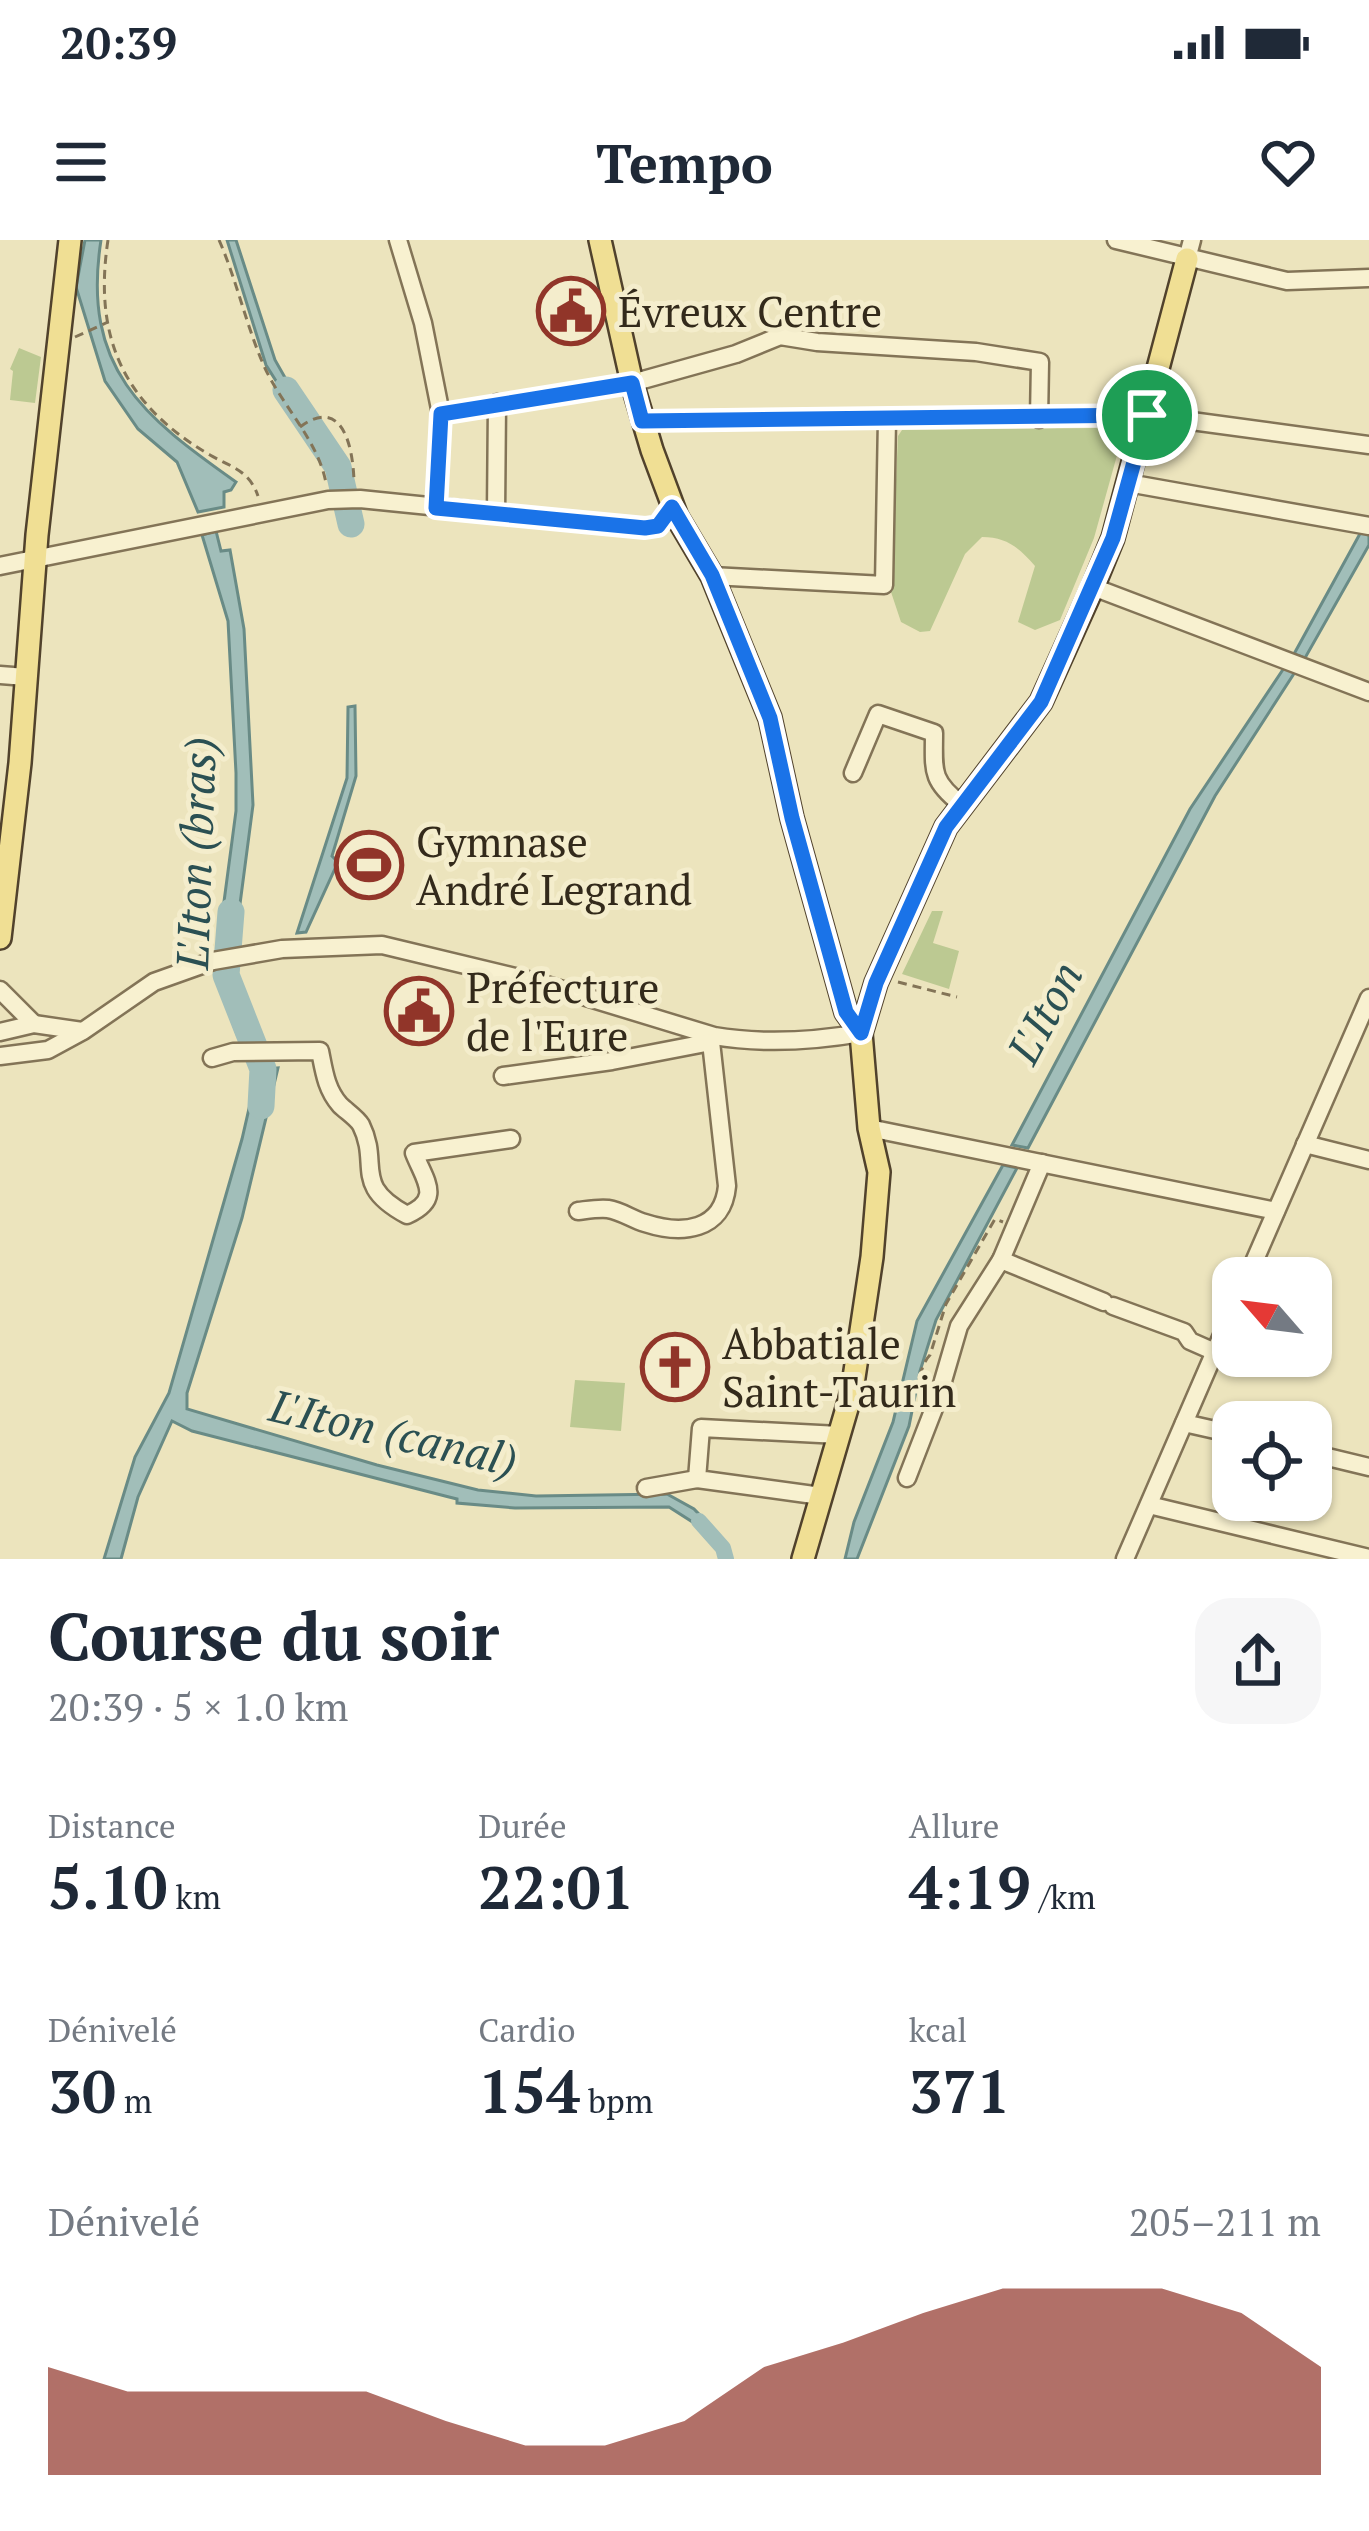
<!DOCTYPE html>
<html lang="fr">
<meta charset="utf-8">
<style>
body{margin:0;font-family:"PT Serif",serif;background:#f6f6f7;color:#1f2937;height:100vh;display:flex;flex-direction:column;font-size:45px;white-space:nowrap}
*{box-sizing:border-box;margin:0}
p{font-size:39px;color:#747a83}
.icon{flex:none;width:66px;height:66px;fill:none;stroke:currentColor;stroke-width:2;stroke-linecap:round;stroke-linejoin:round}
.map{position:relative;height:1319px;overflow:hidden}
.panel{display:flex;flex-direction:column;background:#fff;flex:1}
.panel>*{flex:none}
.needle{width:78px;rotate:298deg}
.buttons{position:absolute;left:1212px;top:1017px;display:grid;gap:24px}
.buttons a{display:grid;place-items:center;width:120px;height:120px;border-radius:24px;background:#fff;box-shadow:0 3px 9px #0004;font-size:60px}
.pin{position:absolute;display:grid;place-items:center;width:102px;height:102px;color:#fff;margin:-51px;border:6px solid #fff;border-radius:50%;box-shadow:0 3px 12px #0007}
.round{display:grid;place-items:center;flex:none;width:126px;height:126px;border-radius:36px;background:#f6f6f7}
.summary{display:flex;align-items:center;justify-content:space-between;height:204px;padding:0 48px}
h1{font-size:66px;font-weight:800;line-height:90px}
.metrics{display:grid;grid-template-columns:repeat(3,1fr);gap:18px;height:204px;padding:12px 48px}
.metrics div{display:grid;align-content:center}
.metrics b{font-size:60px;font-weight:800}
.metrics small{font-size:33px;font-weight:400}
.metrics p{font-size:33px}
.chart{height:336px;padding:24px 48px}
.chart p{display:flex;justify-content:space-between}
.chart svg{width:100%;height:216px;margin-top:12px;fill:#913529;opacity:.7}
.status{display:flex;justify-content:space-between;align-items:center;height:84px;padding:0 60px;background:#fff;direction:ltr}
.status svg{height:33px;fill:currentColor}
header{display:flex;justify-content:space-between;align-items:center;height:156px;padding:0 48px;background:#fff;font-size:54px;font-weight:800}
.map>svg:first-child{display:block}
.green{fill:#bcc992}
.water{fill:#a1beb9;stroke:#698b86;stroke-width:3}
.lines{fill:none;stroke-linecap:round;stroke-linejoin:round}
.canal{stroke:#a1beb9;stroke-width:16}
.river{stroke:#a1beb9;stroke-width:27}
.minor-casing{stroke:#837457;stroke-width:21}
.major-casing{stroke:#51422c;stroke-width:26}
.path{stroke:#837457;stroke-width:3;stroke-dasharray:9 6;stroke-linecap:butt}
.minor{stroke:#f8f1d0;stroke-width:16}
.major{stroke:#f0df94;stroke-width:21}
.route-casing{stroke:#fff;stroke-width:24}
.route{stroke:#1a73e8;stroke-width:15}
.labels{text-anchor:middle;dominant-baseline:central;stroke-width:10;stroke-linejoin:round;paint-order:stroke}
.poi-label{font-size:42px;fill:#332a1b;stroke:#f4edcc;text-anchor:start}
.water-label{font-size:45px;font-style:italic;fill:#2b5053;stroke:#f4edcc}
</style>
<div class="status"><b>20:39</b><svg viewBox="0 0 49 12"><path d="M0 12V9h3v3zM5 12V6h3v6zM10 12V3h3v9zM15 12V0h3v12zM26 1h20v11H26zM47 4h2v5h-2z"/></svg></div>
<header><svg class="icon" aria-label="menu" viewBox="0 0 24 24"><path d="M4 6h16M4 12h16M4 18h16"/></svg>Tempo<svg class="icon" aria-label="heart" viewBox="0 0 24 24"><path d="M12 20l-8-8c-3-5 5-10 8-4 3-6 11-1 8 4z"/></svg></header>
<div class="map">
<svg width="1369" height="1319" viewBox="0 0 1369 1319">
<rect width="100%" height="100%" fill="#ece4bd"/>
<g class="green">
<polygon points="19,108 41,117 35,163 10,160 13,131 10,129"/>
<path d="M 1096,188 L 1113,193 L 1121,201 L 1094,298 L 1060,380 L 1035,390 L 1018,382 L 1035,326 C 1019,308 1007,297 982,297 L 965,314 L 930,391 L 920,392 L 901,382 L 891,352 L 898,196 L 902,190 Z"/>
<polygon points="932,671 943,671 933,703 959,711 949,749 902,734"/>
<polygon points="575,1140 625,1143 621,1191 570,1187"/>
</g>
<g class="water">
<path d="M 85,0 L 101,0 C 81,129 144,177 236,242 L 231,250 L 224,252 L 224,267 L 198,272 L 177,222 L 138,189 L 105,141 L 76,47 Z"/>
<polygon points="227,0 236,0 275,120 308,178 302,182 266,125"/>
<polygon points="1362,290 1369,292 1369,305 1305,418 1294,414"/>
<polygon points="216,291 221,311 230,310 244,389 253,565 235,702 218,707 236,571 236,533 228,381 202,295"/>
<polygon points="1284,428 1295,432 1215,556 1028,908 1012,905 1190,569"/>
<polygon points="355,466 356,536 332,616 338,622 306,692 297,693 347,538 348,467"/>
<polygon points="237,732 240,758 254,794 237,794 215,737"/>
<polygon points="278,828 242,978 187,1153 187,1169 377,1225 478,1250 536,1256 667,1254 694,1269 721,1297 708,1300 694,1283 669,1267 515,1268 457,1263 457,1259 449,1257 192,1191 172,1181 138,1257 121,1319 104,1319 135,1217 169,1153 242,899 253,851 252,830"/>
<polygon points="1003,925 1017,928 936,1080 920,1131 909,1186 857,1319 845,1319 854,1282 893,1182 917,1081"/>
</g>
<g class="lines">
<polyline class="canal" points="699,1281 723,1308 726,1319"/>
<g class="river">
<polyline points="286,150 338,227 351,284"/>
<polyline points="231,672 226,735 263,829 261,866"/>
</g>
<g class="minor-casing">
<g id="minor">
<polyline points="398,0 423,83 441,174 436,268"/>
<polyline points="1116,0 1287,41 1369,38"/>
<polyline points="1187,19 1192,0"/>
<polyline points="441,174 632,143 736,114 780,96 817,102 976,112 1040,122 1039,179"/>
<polyline points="642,181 1147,175 1369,205"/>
<polyline points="1128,243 1369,286"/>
<polyline points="496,274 497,163"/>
<polyline points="0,326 328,260 360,259 645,288 658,286 672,267"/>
<polyline points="712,336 884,345 887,179"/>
<polyline points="1093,347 1369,452"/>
<polyline points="0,435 26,437"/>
<path d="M 853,533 L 878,474 L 934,493 C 934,530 930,540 961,564"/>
<polyline points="0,750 34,784"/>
<polyline points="0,792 34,784 82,791"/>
<path d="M 0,816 L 48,810 L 83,791 L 154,742 L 213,721 L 282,709 L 382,705 L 540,743 L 714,796 C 761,804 814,801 861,793"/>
<path d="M 212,818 L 233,812 L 320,811 C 324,831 326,849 340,865 C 346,871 357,878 361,885 C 381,925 351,945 407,975 C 443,959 425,941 414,913 L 511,899"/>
<polyline points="503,836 612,821 711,802 714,797"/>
<polyline points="869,888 1276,971"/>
<polyline points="1305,904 1369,920"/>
<path d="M 578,971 C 587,970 598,968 608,969 C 621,971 632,979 645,983 C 682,995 723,991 727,946 L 711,802"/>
<polyline points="1001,1020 1104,1062"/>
<polyline points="1247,1038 1369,758"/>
<polyline points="1113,1066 1184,1092 1190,1101 1215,1112"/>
<polyline points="1184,1183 1233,1194"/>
<polyline points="1311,1213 1369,1227"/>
<polyline points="907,1238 938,1158 959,1086 1001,1020 1042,923"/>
<polyline points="646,1248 697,1239"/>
<polyline points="821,1256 697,1239 701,1188 839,1195"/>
<polyline points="1149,1265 1369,1318"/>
<polyline points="1125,1319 1233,1070"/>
</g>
</g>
<g class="major-casing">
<g id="major">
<polyline points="600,0 632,143 652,210 677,277 712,336 770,478 792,578 846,772 861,793 869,888 879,932 872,1017 852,1151 803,1319"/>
<polyline points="0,698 20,523 37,295 70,0"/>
<polyline points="861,793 876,743 946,587 1041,462 1093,347 1113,298 1187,19"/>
</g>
</g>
<g class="path">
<path d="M 108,0 C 93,98 124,165 210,215 C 231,227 249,230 258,256"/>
<path d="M 219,0 C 237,41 246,85 264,126 C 282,166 318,200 326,243"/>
<polyline points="75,97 108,82"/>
<path d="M 300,187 C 343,155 353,208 354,241"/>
<polyline points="898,742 957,757"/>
<polyline points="899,1148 921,1152"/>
<path d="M 921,1151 C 917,1141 922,1123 930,1115 L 946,1064 L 995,979 L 1003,982"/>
</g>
<use href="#minor" class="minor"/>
<use href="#major" class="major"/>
</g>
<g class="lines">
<g class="route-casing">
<polygon id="route" points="632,143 642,181 1147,175 1113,298 1041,462 946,587 876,743 861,793 846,772 792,578 770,478 712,335 672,267 658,286 645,288 436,268 441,174"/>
</g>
<use href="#route" class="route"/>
</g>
<defs>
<g id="civic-ring" transform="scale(3.45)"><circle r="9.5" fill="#f4edcc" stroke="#913529" stroke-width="1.5"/><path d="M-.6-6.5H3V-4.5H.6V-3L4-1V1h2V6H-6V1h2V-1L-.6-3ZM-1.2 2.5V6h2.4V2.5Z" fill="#913529"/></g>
<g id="stadium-ring" transform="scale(3.45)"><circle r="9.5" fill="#f4edcc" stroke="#913529" stroke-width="1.5"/><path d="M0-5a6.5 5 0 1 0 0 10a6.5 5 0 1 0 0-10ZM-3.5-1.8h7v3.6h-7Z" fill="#913529"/></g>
<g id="church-ring" transform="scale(3.45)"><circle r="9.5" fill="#f4edcc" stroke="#913529" stroke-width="1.5"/><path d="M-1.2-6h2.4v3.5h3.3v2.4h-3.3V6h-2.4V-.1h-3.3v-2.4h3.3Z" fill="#913529"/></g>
</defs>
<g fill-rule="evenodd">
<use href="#civic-ring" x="571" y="71"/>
<use href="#stadium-ring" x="369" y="625"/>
<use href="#civic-ring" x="419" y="771"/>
<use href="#church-ring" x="675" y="1127"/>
</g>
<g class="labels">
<g class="poi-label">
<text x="618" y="71">Évreux Centre</text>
<text x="416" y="601">Gymnase<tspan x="416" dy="48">André Legrand</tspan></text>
<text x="466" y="747">Préfecture<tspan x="466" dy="48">de l'Eure</tspan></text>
<text x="722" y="1103">Abbatiale<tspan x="722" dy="48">Saint-Taurin</tspan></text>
</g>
<g class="water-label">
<text transform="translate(195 613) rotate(-88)">L'Iton (bras)</text>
<text transform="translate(1044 772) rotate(-62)">L'Iton</text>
<text transform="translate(394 1192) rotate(13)">L'Iton (canal)</text>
</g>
</g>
</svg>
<div class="buttons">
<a><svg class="needle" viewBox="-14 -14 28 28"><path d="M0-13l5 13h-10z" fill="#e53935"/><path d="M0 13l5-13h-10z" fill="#747a83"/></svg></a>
<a><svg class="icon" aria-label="locate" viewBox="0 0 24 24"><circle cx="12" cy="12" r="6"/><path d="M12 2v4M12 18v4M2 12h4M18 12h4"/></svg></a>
</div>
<div class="pin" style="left:1147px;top:175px;background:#1e9e55"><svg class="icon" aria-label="arrive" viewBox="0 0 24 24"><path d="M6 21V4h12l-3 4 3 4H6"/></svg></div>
</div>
<section class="panel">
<div class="summary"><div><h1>Course du soir</h1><p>20:39 · 5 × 1.0 km</p></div><a class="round"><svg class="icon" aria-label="share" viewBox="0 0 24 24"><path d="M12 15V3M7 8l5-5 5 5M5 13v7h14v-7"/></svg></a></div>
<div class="metrics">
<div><p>Distance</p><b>5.10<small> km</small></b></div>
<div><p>Durée</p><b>22:01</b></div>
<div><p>Allure</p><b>4:19<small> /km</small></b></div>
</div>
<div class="metrics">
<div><p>Dénivelé</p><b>30<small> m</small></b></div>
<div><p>Cardio</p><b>154<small> bpm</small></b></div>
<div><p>kcal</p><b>371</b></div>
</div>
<div class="chart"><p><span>Dénivelé</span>205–211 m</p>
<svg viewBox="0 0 160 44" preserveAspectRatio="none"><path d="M0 44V22L10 27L20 27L30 27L40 27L50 33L60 38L70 38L80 33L90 22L100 17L110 11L120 6L130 6L140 6L150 11L160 22V44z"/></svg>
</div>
</section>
